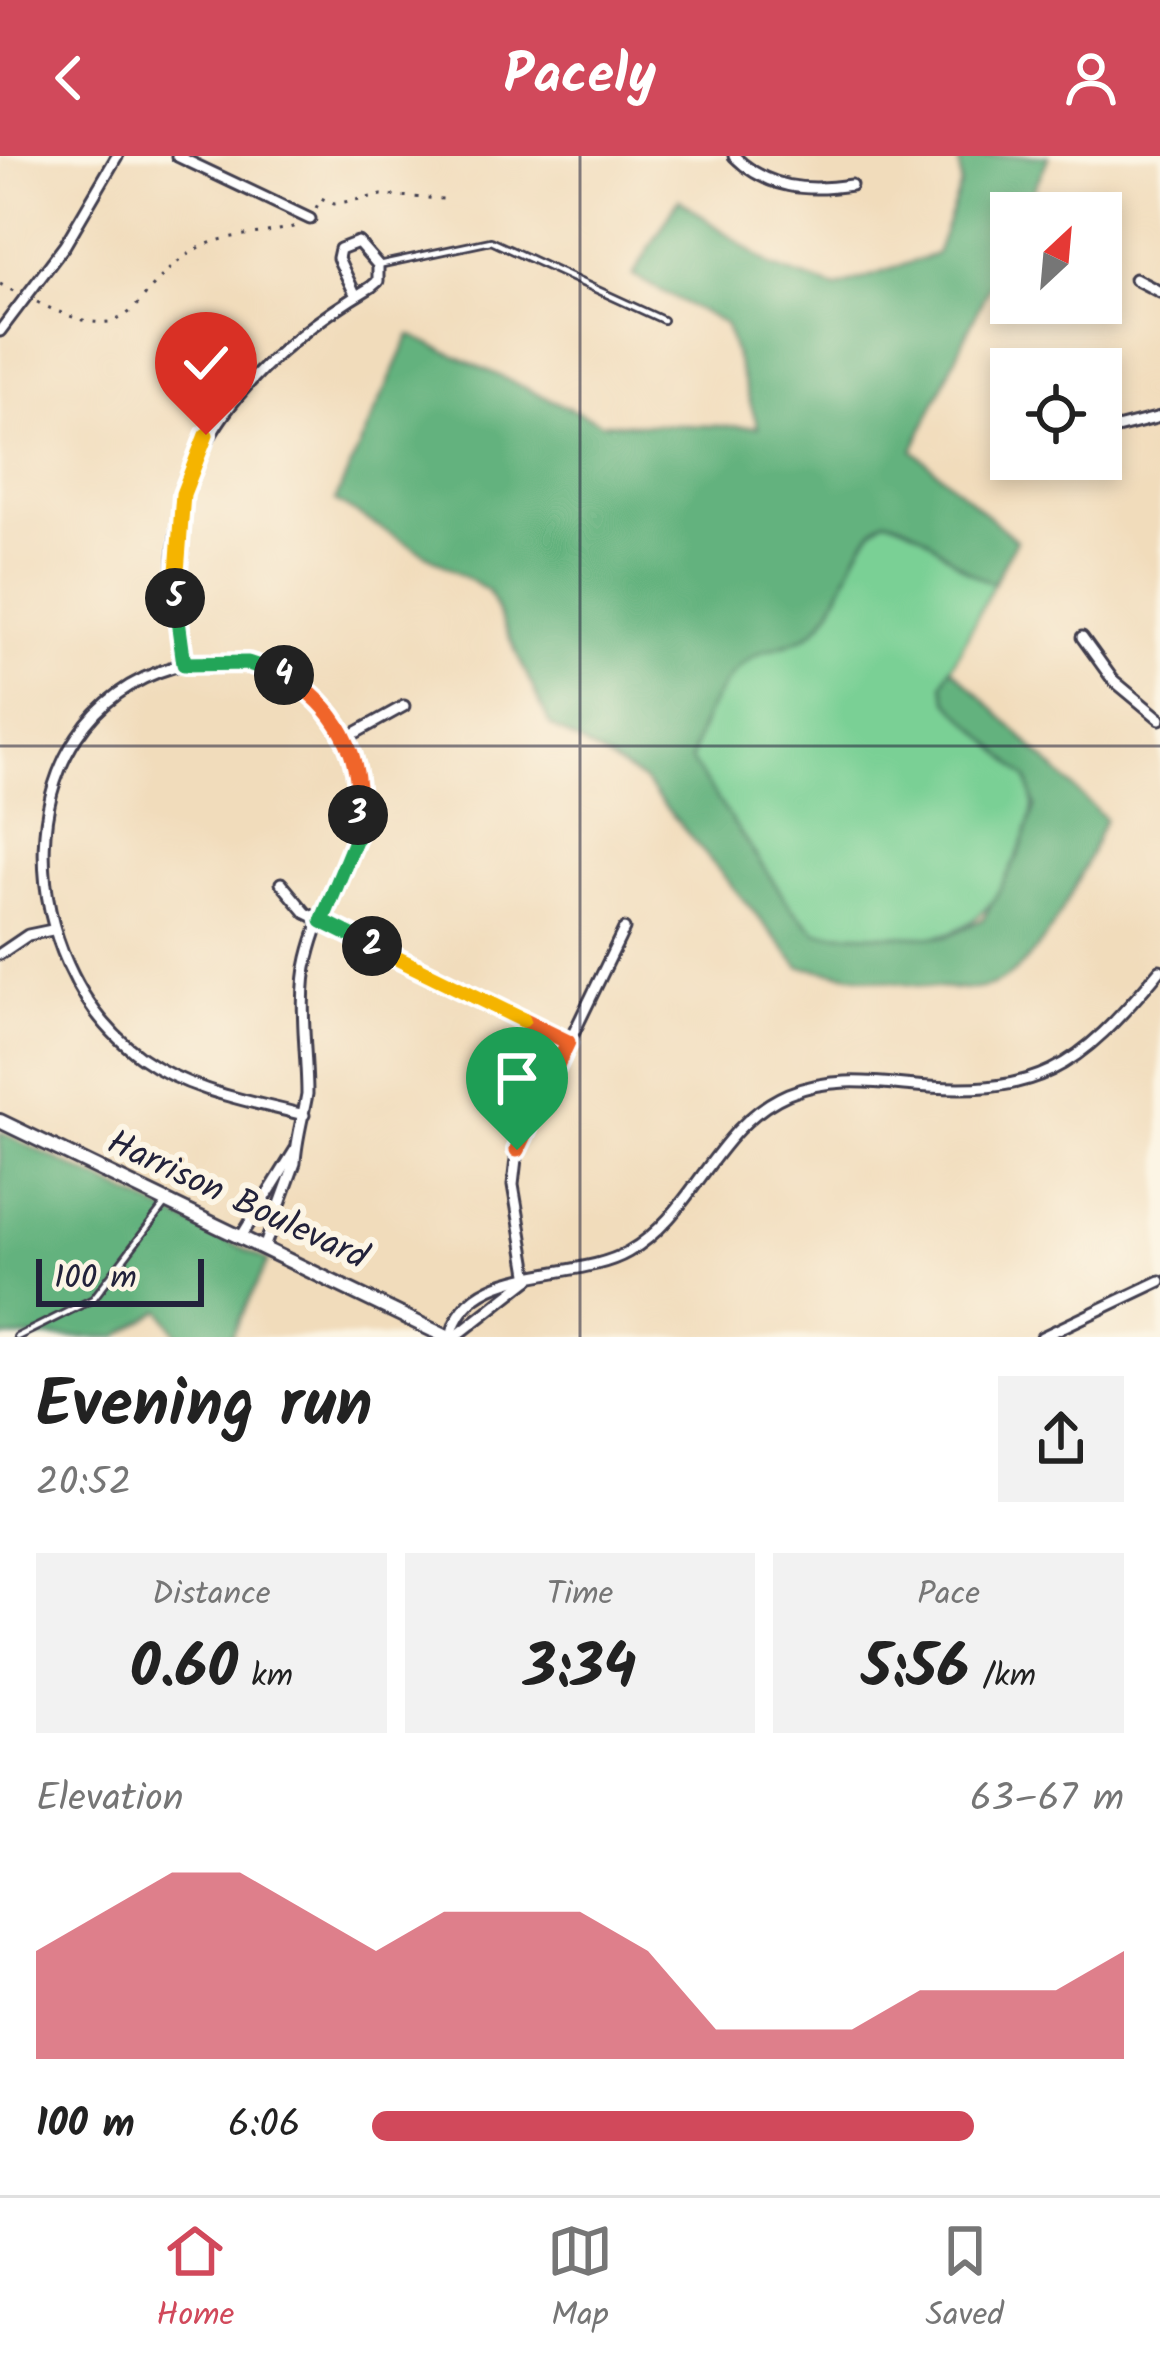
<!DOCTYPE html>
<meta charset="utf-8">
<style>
body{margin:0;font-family:Kalam,sans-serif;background:#f2f2f2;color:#222;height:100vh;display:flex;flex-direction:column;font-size:45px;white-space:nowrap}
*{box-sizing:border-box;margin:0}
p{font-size:39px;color:#767676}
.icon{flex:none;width:66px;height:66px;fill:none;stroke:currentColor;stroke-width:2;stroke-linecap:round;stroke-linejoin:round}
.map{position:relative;height:1181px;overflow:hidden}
.side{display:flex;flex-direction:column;background:#fff;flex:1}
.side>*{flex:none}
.needle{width:78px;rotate:26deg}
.controls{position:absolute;left:990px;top:36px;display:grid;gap:24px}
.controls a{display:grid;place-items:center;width:132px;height:132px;border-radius:0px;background:#fff;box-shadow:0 6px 18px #0003;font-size:60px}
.scale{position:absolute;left:36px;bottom:30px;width:168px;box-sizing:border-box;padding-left:12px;border:6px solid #22223b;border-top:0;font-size:33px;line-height:42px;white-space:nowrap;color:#22223b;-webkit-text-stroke:9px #fcf5e5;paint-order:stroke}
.pin{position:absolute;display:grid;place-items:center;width:102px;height:102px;color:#fff;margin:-123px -51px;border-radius:50% 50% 50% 0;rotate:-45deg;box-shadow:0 0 12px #0007}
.pin .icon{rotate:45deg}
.km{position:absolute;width:60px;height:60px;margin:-30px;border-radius:50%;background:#222;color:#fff;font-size:33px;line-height:60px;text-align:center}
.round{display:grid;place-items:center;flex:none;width:126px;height:126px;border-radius:0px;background:#f2f2f2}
.headline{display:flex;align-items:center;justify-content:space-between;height:204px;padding:0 36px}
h1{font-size:66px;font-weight:700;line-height:90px}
.figures{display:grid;grid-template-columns:repeat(3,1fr);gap:18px;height:204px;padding:12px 36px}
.figures div{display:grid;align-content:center;border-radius:0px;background:#f2f2f2;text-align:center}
.figures b{font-size:60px;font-weight:700}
.figures small{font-size:33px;font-weight:400}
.figures p{font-size:33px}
.chart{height:336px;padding:24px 36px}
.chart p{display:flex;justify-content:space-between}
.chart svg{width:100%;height:216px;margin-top:12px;fill:#d1495b;opacity:.7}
ul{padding:0 36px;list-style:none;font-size:39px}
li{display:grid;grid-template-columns:192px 144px 1fr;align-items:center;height:90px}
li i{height:30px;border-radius:15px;background:#d1495b}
header{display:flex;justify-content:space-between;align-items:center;height:156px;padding:0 36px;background:#d1495b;color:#fff;font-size:54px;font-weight:700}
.tab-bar{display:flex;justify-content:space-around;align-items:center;height:168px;border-top:3px solid #e0e0e0;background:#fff;font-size:33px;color:#767676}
.tab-bar a{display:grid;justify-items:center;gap:6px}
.tab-bar .on{color:#d1495b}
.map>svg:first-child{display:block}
.green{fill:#7ad095;stroke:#4e7968;stroke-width:3}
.forest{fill:#63b27e;stroke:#426a5c;stroke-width:3}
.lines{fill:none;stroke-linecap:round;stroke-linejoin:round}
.service-casing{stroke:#413e4e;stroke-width:10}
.minor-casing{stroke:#413e4e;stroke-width:15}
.tertiary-casing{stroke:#413e4e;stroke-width:18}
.path{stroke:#413e4e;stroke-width:3;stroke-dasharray:3 9;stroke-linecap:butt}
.service{stroke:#fff;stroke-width:4.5}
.minor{stroke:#fff;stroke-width:9}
.tertiary{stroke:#fff;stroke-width:12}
.split-1-casing{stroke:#fff;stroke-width:24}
.split-2-casing{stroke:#fff;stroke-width:24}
.split-3-casing{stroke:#fff;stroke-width:24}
.split-4-casing{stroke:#fff;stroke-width:24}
.split-5-casing{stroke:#fff;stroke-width:24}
.split-6-casing{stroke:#fff;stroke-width:24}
.split-1{stroke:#f0652b;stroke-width:15}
.split-2{stroke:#f5b400;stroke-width:15}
.split-3{stroke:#22a559;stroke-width:15}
.split-4{stroke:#f0652b;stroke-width:15}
.split-5{stroke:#22a559;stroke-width:15}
.split-6{stroke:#f5b400;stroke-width:15}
.grid{fill:none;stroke:#22223b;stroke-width:3;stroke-opacity:0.55}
.labels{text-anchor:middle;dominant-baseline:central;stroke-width:12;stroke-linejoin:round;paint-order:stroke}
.street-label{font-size:36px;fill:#22223b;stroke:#fcf5e5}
</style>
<header><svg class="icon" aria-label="back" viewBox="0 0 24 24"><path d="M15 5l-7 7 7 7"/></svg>Pacely<svg class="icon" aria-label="person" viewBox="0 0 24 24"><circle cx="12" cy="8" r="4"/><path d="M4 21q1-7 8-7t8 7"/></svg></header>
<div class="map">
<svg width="1160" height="1181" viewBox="0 0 1160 1181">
<rect width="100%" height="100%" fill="#fcf5e5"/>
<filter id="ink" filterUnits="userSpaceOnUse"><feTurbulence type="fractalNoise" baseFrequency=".00833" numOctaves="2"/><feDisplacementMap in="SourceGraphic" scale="24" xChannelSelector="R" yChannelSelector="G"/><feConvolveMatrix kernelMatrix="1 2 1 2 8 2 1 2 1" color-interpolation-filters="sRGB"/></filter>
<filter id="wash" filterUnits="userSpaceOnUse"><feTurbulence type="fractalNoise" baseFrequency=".004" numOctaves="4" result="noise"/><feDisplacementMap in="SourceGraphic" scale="48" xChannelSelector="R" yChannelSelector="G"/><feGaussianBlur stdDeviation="2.7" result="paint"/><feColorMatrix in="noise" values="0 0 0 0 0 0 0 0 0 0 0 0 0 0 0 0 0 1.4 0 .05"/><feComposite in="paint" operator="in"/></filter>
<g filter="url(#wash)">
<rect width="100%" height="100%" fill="#f1dcbb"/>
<path class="green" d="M 885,363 C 938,375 948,414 994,427 L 943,528 L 949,545 C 972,568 1012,594 1027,623 C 1040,646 1029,670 1020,693 C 978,803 919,785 818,777 L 792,753 L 691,605 C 699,567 720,518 758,498 C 773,491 797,488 810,478 C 847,450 846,390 885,363 Z"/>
<g class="forest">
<path d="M 959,0 L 1049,0 L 1023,57 L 1011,57 L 1011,82 L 913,294 L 1016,384 L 994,427 C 949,414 935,373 885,363 C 846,390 847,450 809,478 C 796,488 773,491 758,498 C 721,518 699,567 691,605 L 792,753 L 818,777 L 945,781 L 983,763 L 1019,698 L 1035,651 L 1027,622 L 948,545 L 943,528 L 951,511 L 1105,663 C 1084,712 1038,830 975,833 C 927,836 850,817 800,811 L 643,624 L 550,569 L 488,435 L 335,345 L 410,179 L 602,267 L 758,271 L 725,168 L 633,120 L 679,43 L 772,111 L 836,132 L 936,98 L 961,29 Z"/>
<polygon points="0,976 268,1105 231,1181 179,1181 161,1154 117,1181 0,1181"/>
</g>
</g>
<g filter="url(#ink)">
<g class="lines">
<g class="service-casing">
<g id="service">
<polyline points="378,109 491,85 663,164"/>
<polyline points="17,1181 93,1143 166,1047"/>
</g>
</g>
<g class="minor-casing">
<g id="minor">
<polyline points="177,0 310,63"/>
<path d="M 734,0 C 767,33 807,36 851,29"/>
<polyline points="1135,123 1160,136"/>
<polyline points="0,175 65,89 117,0"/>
<polyline points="1101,276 1160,261"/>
<polyline points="1082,481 1113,524 1160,563"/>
<path d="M 184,508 C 143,331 223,219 371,131 L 378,125 L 378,109 L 358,86 L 340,93 L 338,102 L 356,140"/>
<polyline points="348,581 404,550"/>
<polyline points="281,727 306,757 568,886"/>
<polyline points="0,798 28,779 52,774"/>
<polyline points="241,1081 295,994"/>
<path d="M 264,1092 L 295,1007 C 296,984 303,961 307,938 C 307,896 298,843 308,802 C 326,727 372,687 355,603 C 348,569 318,537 288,521 C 253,503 210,501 173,511 C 0,562 13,809 142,902 C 189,935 249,945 304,959"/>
<polyline points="529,1123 513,1029 517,994 624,773"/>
<path d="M 451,1181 C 466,1105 575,1127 628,1096 C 695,1058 714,970 788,938 C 826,922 864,925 904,929 C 1038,942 1076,915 1160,814"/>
<polyline points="455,1181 529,1123"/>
<polyline points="1042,1181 1160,1125"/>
</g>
</g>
<g class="tertiary-casing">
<polyline id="tertiary" points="0,965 447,1181"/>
</g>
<g class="path">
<polyline points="316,52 321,42 334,48 382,39 443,43"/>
<polyline points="0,128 17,137"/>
<path d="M 37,146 C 145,199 123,137 195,94 C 226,76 263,80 296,70"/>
</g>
<use href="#service" class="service"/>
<use href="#minor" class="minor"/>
<use href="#tertiary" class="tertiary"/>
</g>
</g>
<g class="lines" filter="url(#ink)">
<g class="split-1-casing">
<polyline id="split-1" points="517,994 568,886 523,864"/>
</g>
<g class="split-2-casing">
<polyline id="split-2" points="372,790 523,864"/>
</g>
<g class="split-3-casing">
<polyline id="split-3" points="358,659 356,682 322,765 372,790"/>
</g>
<g class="split-4-casing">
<path id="split-4" d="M 284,519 C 337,550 363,598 358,659"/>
</g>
<g class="split-5-casing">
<polyline id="split-5" points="175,442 184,508 248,507 284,519"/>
</g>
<g class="split-6-casing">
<polyline id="split-6" points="175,442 183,338 206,279"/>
</g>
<use href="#split-1" class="split-1"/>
<use href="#split-2" class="split-2"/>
<use href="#split-3" class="split-3"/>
<use href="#split-4" class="split-4"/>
<use href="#split-5" class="split-5"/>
<use href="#split-6" class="split-6"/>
</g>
<path class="grid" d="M 580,0 L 580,1181M 0,590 L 1160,590"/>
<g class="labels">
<g class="street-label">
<text transform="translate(237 1045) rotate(25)">Harrison Boulevard</text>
</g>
</g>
</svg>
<div class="controls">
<a><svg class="needle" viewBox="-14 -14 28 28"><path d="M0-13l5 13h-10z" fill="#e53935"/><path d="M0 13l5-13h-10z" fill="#767676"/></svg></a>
<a><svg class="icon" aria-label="locate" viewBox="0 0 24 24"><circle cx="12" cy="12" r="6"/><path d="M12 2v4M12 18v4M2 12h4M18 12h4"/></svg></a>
</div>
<div class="scale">100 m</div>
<div class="pin" style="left:517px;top:994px;background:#1e9e55"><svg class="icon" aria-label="arrive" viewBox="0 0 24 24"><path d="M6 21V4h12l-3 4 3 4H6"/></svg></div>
<div class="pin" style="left:206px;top:279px;background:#d93025"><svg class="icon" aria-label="check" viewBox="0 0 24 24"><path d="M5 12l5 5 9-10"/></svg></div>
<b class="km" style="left:372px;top:790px">2</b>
<b class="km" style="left:358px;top:659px">3</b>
<b class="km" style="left:284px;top:519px">4</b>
<b class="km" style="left:175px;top:442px">5</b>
</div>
<section class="side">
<div class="headline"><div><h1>Evening run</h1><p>20:52</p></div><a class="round"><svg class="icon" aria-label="share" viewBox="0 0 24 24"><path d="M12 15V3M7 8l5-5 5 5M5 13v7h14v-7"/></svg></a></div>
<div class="figures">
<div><p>Distance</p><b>0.60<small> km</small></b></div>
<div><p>Time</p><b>3:34</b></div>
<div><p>Pace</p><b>5:56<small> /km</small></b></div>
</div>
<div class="chart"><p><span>Elevation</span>63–67 m</p>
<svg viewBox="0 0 160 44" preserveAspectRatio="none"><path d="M0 44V22L10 14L20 6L30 6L40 14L50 22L60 14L70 14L80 14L90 22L100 38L110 38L120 38L130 30L140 30L150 30L160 22V44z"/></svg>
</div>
<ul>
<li><b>100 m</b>6:06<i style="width:80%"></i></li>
</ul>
</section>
<nav class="tab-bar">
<a class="on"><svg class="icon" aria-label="home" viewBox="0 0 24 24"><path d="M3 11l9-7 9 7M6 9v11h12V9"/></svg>Home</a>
<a><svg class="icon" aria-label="map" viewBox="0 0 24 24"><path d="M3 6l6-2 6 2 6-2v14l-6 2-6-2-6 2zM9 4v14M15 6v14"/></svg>Map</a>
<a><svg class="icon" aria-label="saved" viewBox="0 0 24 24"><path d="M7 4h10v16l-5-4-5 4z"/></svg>Saved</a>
</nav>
